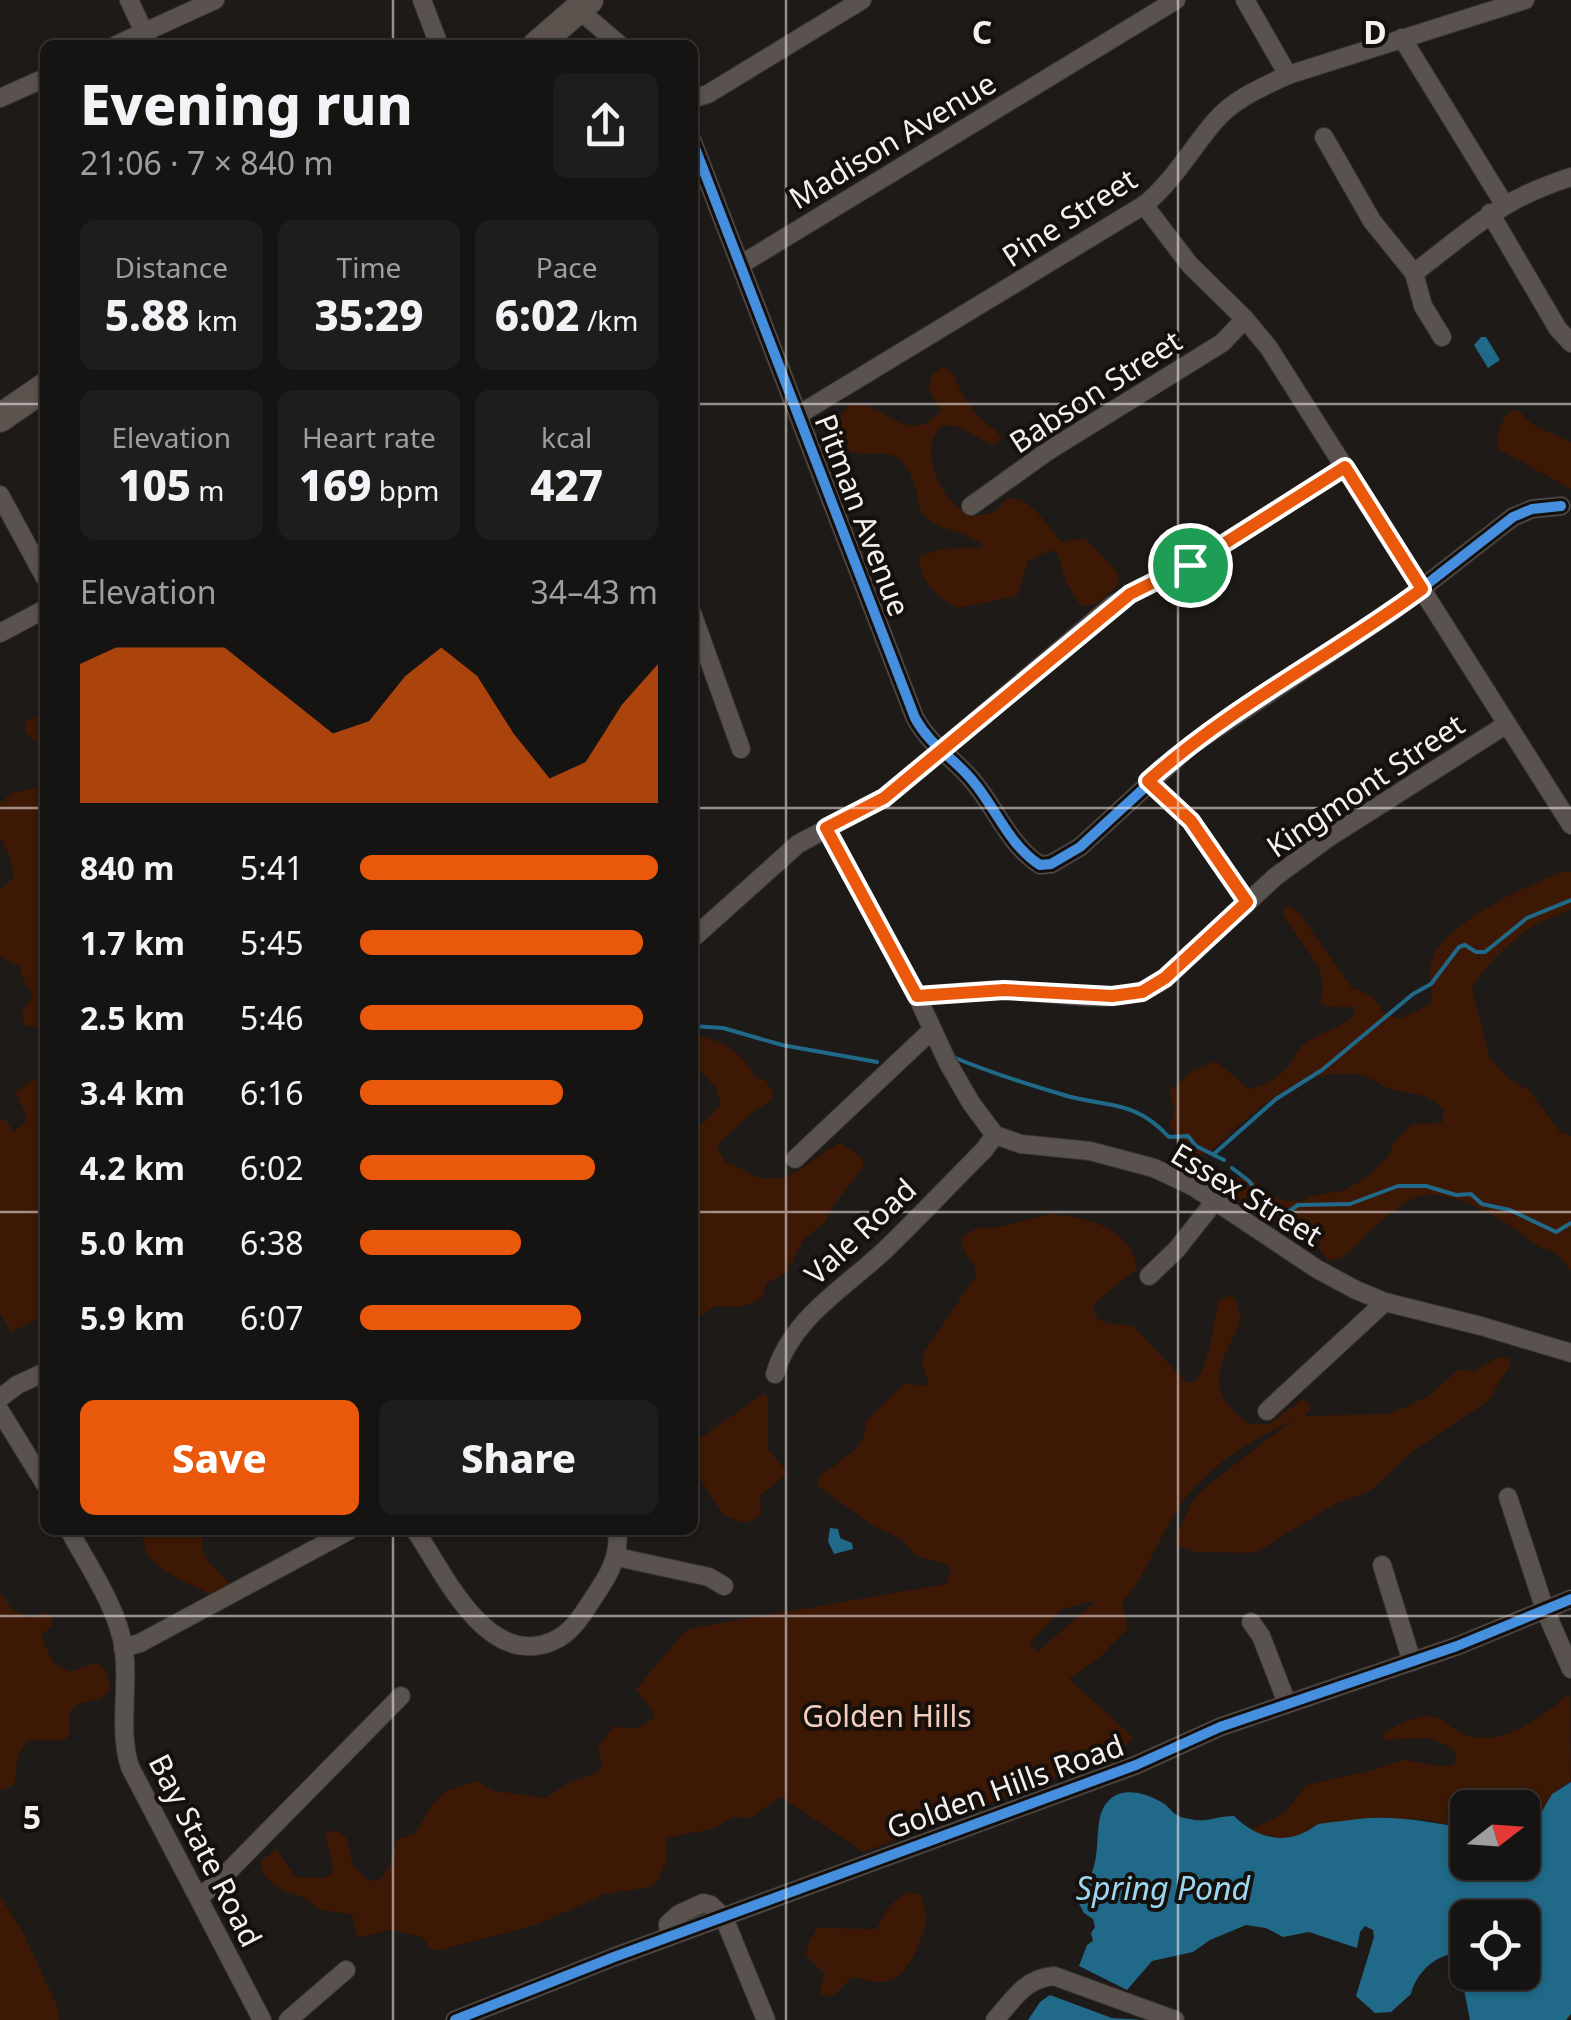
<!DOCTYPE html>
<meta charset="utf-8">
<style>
body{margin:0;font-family:"Noto Sans",sans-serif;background:#1f1d1b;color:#f1f3f6;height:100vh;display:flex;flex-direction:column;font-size:38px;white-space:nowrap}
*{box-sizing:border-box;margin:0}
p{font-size:32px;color:#9e9e9f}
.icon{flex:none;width:55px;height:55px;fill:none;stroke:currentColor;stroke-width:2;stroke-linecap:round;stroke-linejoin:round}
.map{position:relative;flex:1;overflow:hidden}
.drawer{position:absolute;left:40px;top:40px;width:658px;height:1495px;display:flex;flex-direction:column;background:#161412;border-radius:15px;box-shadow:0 2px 8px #0004,0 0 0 2px #353332}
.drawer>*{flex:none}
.needle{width:65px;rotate:73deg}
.tools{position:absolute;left:1450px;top:1790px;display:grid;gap:20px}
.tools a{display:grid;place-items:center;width:90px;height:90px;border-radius:15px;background:#161412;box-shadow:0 2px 8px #0004,0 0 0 2px #353332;font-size:50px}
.pin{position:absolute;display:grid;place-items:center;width:85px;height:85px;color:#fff;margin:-42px;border:5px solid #fff;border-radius:50%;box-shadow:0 2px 10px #0007}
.round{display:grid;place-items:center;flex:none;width:105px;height:105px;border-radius:15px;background:#1f1d1b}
.summary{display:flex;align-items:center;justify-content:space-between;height:170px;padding:0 40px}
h1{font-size:55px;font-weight:800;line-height:75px}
.stats{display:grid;grid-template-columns:repeat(3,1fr);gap:15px;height:170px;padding:10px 40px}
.stats div{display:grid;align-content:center;border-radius:15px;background:#1f1d1b;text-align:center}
.stats b{font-size:42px;font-weight:800}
.stats small{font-size:28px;font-weight:400}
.stats p{font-size:28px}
.chart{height:280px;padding:20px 40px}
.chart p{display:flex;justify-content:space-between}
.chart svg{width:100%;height:180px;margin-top:10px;fill:#ea580c;opacity:.7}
.action{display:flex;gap:20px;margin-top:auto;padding:20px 40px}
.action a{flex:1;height:115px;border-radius:15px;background:#ea580c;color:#fff;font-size:40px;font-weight:800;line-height:115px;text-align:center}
.action a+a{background:#1f1d1b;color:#f1f3f6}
ul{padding:0 40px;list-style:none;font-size:32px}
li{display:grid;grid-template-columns:160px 120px 1fr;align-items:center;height:75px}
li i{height:25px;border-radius:12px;background:#ea580c}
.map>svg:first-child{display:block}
.green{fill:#3d1805;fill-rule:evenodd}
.water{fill:#206988;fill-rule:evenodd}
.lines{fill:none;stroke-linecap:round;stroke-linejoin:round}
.stream{stroke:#206988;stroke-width:4}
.street-casing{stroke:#373433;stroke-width:20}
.primary-casing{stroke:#373433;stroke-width:30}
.street{stroke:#5a524e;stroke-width:18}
.primary{stroke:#5c524e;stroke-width:28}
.cycleway-casing{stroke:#16100d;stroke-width:16}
.cycleway{stroke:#468fdf;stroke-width:10}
.route-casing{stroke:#fff;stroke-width:20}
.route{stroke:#ea580c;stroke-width:12}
.grid{fill:none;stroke:#f5f1ef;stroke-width:2.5;stroke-opacity:0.55}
.labels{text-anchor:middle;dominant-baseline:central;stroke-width:8;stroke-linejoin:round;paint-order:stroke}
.street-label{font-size:30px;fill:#f5f1ef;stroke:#16100d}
.park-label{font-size:30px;fill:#f3cdbc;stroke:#16100d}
.water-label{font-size:32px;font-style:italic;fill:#9bd6f3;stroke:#16100d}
.grid-label{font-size:32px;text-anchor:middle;font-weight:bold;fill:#f5f1ef;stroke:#16100d;stroke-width:8;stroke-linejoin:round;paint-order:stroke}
</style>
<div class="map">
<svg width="1571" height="2020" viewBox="0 0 1571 2020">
<rect width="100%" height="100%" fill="#1e1a18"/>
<g class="green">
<path d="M 942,367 L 953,373 C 959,389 967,403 978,416 C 986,426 996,427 1001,439 L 994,445 C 974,439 962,421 941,426 C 937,432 931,440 931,447 C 928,483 971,545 1007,499 C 1032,494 1046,527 1062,542 L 1085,538 L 1117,572 L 1119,584 L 1096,604 L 1080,606 L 1065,579 L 1058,554 L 1050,550 L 1028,561 L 1017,596 L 959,608 C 940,602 917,578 920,557 C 937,548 960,546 979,549 L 983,545 C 965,530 935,532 921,511 C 917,505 919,496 916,488 C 899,441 886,458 850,452 L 846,437 L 836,421 L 850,404 C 889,403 905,448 941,411 L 928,388 L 933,374 Z"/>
<path d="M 1513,410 L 1519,411 L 1533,425 L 1571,442 L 1571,489 L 1498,449 C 1496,435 1500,418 1513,410 Z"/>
<polygon points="45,713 45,749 25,732 25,721"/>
<polygon points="45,786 45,1029 25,1025 22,1013 33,995 23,979 20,967 0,957 0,890 14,877 10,857 0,837 0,803 12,793"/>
<path d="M 1562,872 L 1571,872 L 1571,909 C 1559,916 1545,919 1534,926 C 1517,935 1476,973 1472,990 L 1490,1059 L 1510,1080 L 1529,1090 L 1560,1132 L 1571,1136 L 1571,1270 C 1562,1260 1555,1248 1540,1248 C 1512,1224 1451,1184 1414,1198 C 1405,1201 1378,1223 1371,1230 C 1358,1242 1347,1261 1328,1260 L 1319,1248 L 1321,1237 L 1318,1226 C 1280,1231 1255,1218 1228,1192 L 1226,1187 L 1240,1176 C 1271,1182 1263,1205 1305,1201 L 1308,1197 L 1345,1190 L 1368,1176 L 1388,1157 L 1394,1143 L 1412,1124 L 1442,1123 L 1444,1111 C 1430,1090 1410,1096 1388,1088 C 1379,1084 1370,1076 1360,1075 C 1297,1065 1253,1113 1211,1151 L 1202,1155 L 1192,1153 L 1169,1125 L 1175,1111 L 1169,1092 L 1192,1071 L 1216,1061 L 1248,1089 C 1262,1088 1282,1076 1290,1064 C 1296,1056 1296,1050 1304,1044 C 1321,1032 1339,1028 1355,1015 L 1353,1007 L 1329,1007 L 1320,1003 L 1323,984 L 1319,968 L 1283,915 L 1283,909 L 1288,906 L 1297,910 L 1352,988 L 1372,996 L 1384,1013 L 1399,1019 L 1431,1004 C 1434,989 1426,973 1433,957 C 1451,919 1525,887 1562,872 Z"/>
<path d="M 693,1036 C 720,1038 743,1052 755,1077 L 765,1080 L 773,1092 L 771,1101 L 754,1111 L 719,1143 L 717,1147 L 725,1162 C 737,1164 743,1172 754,1176 C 791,1188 810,1158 840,1143 L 861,1157 L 864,1166 L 834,1205 L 824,1223 L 803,1240 L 787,1272 L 766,1284 L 762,1298 L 741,1307 L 715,1306 L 693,1321 L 693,1132 L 721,1105 L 716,1088 L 693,1062 Z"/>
<polygon points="45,1072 45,1316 11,1332 0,1313 0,1119 7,1121 14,1132 25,1123 26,1115 15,1092"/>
<path d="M 1050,1214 C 1085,1217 1132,1227 1137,1269 L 1098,1300 L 1093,1305 C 1096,1330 1115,1321 1133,1326 L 1186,1382 L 1194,1382 C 1209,1368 1214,1323 1218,1301 L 1228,1296 L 1235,1298 L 1241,1319 C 1223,1365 1198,1386 1249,1424 L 1269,1424 L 1303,1399 L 1309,1403 L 1310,1409 L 1305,1416 L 1389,1414 L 1429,1396 L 1458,1370 L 1473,1372 L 1496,1358 L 1508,1358 L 1511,1363 L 1488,1401 L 1413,1451 L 1370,1491 L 1335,1504 L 1255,1553 L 1195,1552 L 1178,1545 L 1175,1538 L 1193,1500 L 1203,1489 L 1293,1420 C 1252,1439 1202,1470 1177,1510 C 1158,1540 1145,1577 1122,1603 L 1128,1628 L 1100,1657 L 1069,1679 L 1133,1737 L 1121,1752 L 864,1852 L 781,1797 L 750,1818 L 734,1817 L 712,1829 L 666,1838 L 667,1860 L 657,1882 L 649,1887 L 605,1894 L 536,1925 L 439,1950 L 431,1949 L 422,1937 L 390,1930 L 357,1938 L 352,1914 L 320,1910 C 301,1888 265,1896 260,1861 L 277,1849 L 295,1877 L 323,1878 L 331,1875 L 333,1868 L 325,1834 L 334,1830 L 346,1837 L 353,1866 L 369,1881 L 380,1880 L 391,1864 L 397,1839 L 415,1834 L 432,1804 L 447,1791 L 476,1781 L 495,1791 L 545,1798 L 567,1784 L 598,1772 L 602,1765 L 598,1747 L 614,1726 C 631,1730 646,1730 655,1714 L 636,1689 L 687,1629 L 946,1584 L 951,1570 L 947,1564 L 916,1556 L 903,1540 L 873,1526 L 817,1485 L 819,1477 L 856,1449 L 864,1436 L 866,1421 L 905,1383 L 923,1386 L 929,1384 L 922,1363 L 924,1352 L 977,1274 C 974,1261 962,1253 961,1238 L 977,1228 L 995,1228 ZM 1097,1600 L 1038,1651 L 1029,1644 L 1062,1609 Z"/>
<polygon points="764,1393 768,1399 768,1449 788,1473 760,1496 761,1515 746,1523 724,1516 694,1470 693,1443"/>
<path d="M 143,1530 L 205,1530 C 195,1554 212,1566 229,1582 L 227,1587 L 209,1594 C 184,1579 138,1568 143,1530 Z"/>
<path d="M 0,1592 L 12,1609 L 29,1618 L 46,1613 L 51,1617 L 52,1624 L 41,1637 L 53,1662 L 69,1672 L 95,1663 L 102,1666 C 128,1708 82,1695 72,1709 C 67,1716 69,1726 70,1734 L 64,1740 L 27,1740 L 17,1759 L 15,1784 L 3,1790 L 0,1789 Z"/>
<path d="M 1570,1693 L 1571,1782 C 1549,1790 1550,1805 1537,1818 C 1533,1822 1527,1824 1523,1827 L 1522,1808 L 1468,1808 L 1467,1829 L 1422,1819 L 1357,1819 L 1340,1824 L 1321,1823 L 1303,1834 L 1284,1839 L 1248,1831 L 1285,1813 L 1306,1785 L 1365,1772 L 1403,1760 L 1441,1766 L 1451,1766 L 1458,1761 L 1452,1748 L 1430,1738 L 1383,1740 L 1383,1733 C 1396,1726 1413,1716 1428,1716 C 1440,1716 1446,1724 1456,1730 C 1495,1754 1541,1718 1570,1693 Z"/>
<path d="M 907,1892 L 920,1894 C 922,1901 926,1910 926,1918 C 927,1932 907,1976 892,1980 C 879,1984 865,1980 852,1977 C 841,1986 836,2001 820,1994 L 824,1973 L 806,1955 L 809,1942 L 817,1928 L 876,1929 L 890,1905 Z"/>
<polygon points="0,1896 23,1933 58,2008 59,2020 0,2020"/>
</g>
<g class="water">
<polygon points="1481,337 1486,337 1500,360 1488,368 1474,345"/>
<polygon points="830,1528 838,1529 840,1538 852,1543 853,1549 834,1554 828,1541"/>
<path d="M 1571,1782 L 1571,2014 L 1566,2020 L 1470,2020 L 1460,1970 L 1448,1955 C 1431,1959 1415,1976 1411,1994 L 1391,2012 L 1375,2013 L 1356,1996 L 1374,1937 L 1373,1930 L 1365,1926 L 1360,1932 L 1357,1948 L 1309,1932 L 1283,1937 L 1266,1928 L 1246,1925 L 1210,1940 L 1193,1952 L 1152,1961 L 1127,1990 L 1079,1966 L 1087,1945 L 1093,1941 L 1091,1933 L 1095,1927 L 1093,1919 L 1084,1913 L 1077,1900 C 1082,1891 1088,1881 1092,1872 C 1099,1855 1096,1835 1100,1817 C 1109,1784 1140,1789 1163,1803 C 1171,1808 1172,1814 1181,1817 C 1207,1825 1212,1816 1234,1816 C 1253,1835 1279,1845 1305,1832 C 1310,1830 1314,1826 1319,1824 C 1324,1823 1351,1820 1358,1819 C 1395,1815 1431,1822 1467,1829 L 1468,1862 L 1522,1862 L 1523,1827 L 1538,1818 L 1552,1794 ZM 1468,1918 L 1522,1918 L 1522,1972 L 1468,1972 Z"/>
<polygon points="1050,1995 1112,2018 1144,2020 1028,2020 1040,2002"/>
</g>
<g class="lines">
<g class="stream">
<polyline points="692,1026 723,1028 782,1045 877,1062"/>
<path d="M 953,1057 C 989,1072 1026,1084 1064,1095 C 1108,1108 1134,1099 1169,1137 L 1188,1136 L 1196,1146 L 1224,1160"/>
<polyline points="1215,1153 1276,1099 1322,1070 1413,994 1431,984 1459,947 1465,945 1476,952 1485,952 1527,918 1571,900"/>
<polyline points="1232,1168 1249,1181 1269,1209 1281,1217 1298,1205 1350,1204 1398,1186 1426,1186 1456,1195 1471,1194 1482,1204 1510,1210 1556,1232 1571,1223"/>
</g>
<g class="street-casing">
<g id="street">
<polyline points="129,0 150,45"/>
<polyline points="422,0 439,45"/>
<polyline points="1245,0 1288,75"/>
<polyline points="579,10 620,45"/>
<polyline points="1402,38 1504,204"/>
<polyline points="116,45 215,0"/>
<polyline points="0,98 45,78"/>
<polyline points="692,99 708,94 862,0"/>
<polyline points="1324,137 1372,221 1414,273 1423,306 1442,337"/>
<path d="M 692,140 L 915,718 C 931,747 952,756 972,780 C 996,808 1008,844 1040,865 L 1051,864 L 1080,847 L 1190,746 L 1390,613 L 1513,517 L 1532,509 L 1561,506"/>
<polyline points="1144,205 1190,265 1245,319 1269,348 1571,825"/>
<polyline points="1490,213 1558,329 1571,343"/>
<polyline points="740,265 1176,0"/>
<path d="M 1414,273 C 1471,230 1500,199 1571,177"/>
<path d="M 798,415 L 1144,205 C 1173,182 1191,149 1215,121 C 1234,99 1262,87 1288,75 L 1525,0"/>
<polyline points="0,495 45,578"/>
<polyline points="971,506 1048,451 1222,343 1245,319"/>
<polyline points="692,613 741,749"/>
<polyline points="0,633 45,609"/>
<polyline points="1149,781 1191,821 1247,902"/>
<polyline points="826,828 917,996 948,1063 971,1103 995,1135 1021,1144 1090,1151 1154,1168 1194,1187 1317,1269 1356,1290 1385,1302 1481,1326 1571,1353"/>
<polyline points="692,939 798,844 884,798 1114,604 1139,589 1200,559 1345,467"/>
<path d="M 917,996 C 946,994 975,990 1003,990 C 1055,991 1120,1011 1165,979 L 1275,877 L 1328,838 L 1507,724"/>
<polyline points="795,1159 931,1031"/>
<polyline points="1149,1276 1177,1249 1215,1201"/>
<path d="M 775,1374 C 792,1317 845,1288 886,1249 C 919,1217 951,1183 984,1150 L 995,1135"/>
<polyline points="0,1398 17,1385 45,1372"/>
<polyline points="0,1411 45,1484"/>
<polyline points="1267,1411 1385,1302"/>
<polyline points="1508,1497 1545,1610 1571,1669"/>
<path d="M 69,1530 C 89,1567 118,1608 124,1650 C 129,1688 118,1730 130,1767 L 262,2020"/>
<path d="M 415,1530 C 442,1570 479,1652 535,1646 C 561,1643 575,1627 588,1606 C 604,1582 621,1560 617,1530"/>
<polyline points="617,1557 709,1577 724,1586"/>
<polyline points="1382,1565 1412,1662"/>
<polyline points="1251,1622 1261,1636 1287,1703"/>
<polyline points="123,1648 140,1643 350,1530"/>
<polyline points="198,1897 214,1886 401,1696"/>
<polyline points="669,1937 668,1924 679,1914 703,1903 711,1905 724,1918 766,2020"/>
<polyline points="288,2020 346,1970"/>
<polyline points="455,2020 614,1957 1136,1765 1220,1727 1457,1646 1571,1599"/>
<path d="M 995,2020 C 1013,2000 1025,1978 1054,1976 L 1175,2020"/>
</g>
</g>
<g class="primary-casing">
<g id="primary">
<polyline points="537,45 589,0"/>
<polyline points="0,418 45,387"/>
</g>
</g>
<use href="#street" class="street"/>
<use href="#primary" class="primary"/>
<g class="cycleway-casing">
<g id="cycleway">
<path d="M 692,140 L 915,718 C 931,747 952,756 972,780 C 996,808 1008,844 1040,865 L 1051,864 L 1080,847 L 1190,746 L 1390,613 L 1513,517 L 1532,509 L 1561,506"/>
<polyline points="455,2020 614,1957 1136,1765 1220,1727 1457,1646 1571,1599"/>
</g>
</g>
<use href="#cycleway" class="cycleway"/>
</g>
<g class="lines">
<g class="route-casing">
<path id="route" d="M 1345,467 L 1422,589 C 1333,655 1231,706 1148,781 L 1191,821 L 1247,902 L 1165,978 L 1142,992 L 1112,996 L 1004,990 L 917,996 L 826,828 L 884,798 L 1130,594 L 1200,559 Z"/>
</g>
<use href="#route" class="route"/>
</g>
<path class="grid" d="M 393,0 L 393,45M 786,0 L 786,2020M 1178,0 L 1178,2020M 0,404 L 45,404M 692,404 L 1571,404M 0,808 L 45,808M 692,808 L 1571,808M 0,1212 L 45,1212M 692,1212 L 1571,1212M 393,1530 L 393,2020M 0,1616 L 1571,1616"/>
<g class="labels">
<g class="street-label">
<text transform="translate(892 140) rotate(-31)">Madison Avenue</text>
<text transform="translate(1069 217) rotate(-33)">Pine Street</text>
<text transform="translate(1095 391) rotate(-33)">Babson Street</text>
<text transform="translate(863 515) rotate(69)">Pitman Avenue</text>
<text transform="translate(1365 785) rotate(-34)">Kingmont Street</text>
<text transform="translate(1247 1194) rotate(31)">Essex Street</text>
<text transform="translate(860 1231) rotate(-43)">Vale Road</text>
<text transform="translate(1005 1786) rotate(-20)">Golden Hills Road</text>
<text transform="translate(206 1850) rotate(63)">Bay State Road</text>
</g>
<g class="park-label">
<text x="887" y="1715">Golden Hills</text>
</g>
<g class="water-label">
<text x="1163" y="1887">Spring Pond</text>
</g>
</g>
<g class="grid-label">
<text x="982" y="44">C</text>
<text x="1375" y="44">D</text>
<text x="32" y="1829">5</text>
</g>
</svg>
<div class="tools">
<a><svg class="needle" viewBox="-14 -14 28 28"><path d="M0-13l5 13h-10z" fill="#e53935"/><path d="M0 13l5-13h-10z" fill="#9e9e9f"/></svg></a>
<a><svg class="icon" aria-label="locate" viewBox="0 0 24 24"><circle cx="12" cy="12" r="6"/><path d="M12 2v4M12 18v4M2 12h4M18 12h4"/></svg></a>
</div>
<div class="pin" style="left:1190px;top:565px;background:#1e9e55"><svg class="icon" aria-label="arrive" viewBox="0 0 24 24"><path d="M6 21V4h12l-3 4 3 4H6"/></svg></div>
<section class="drawer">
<div class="summary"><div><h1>Evening run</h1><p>21:06 · 7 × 840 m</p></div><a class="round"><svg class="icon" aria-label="share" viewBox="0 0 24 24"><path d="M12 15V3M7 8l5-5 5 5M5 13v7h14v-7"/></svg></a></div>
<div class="stats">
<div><p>Distance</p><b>5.88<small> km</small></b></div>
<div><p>Time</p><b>35:29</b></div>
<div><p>Pace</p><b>6:02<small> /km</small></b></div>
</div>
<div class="stats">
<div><p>Elevation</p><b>105<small> m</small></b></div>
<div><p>Heart rate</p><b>169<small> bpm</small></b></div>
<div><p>kcal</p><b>427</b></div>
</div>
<div class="chart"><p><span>Elevation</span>34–43 m</p>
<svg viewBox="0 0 160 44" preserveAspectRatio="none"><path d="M0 44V10L10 6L20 6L30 6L40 6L50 13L60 20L70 27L80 24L90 13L100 6L110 13L120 27L130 38L140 34L150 20L160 10V44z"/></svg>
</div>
<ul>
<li><b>840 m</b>5:41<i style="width:100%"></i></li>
<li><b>1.7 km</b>5:45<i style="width:95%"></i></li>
<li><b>2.5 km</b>5:46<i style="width:95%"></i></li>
<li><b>3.4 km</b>6:16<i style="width:68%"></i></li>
<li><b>4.2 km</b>6:02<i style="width:79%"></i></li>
<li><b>5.0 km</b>6:38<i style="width:54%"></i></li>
<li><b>5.9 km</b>6:07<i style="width:74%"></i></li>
</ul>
<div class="action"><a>Save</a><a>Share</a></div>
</section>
</div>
